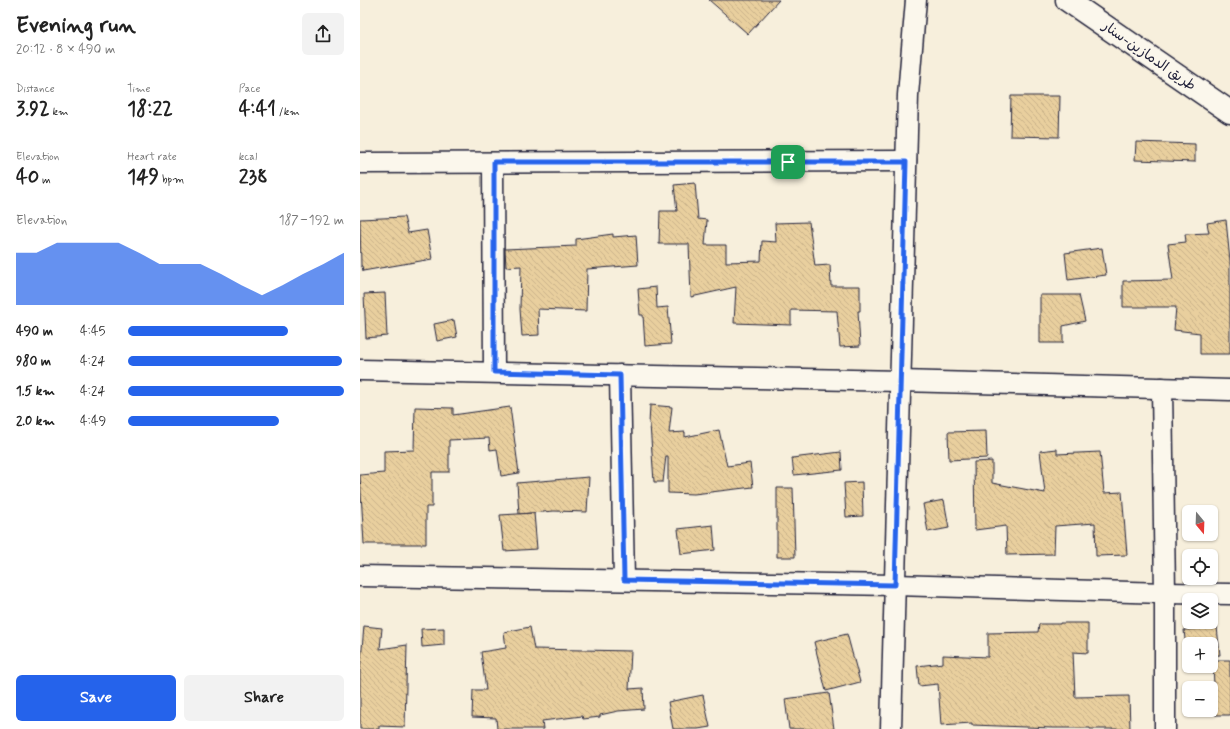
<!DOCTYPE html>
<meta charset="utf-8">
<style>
body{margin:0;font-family:Mynerve,"Playpen Sans Arabic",sans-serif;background:#f2f2f2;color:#222;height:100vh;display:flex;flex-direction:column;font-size:15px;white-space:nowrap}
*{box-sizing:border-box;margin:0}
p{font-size:13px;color:#767676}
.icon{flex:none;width:22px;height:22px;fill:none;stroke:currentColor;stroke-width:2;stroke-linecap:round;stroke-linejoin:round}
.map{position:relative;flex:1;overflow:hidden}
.panel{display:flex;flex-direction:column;background:#fff;width:360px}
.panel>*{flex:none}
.needle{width:26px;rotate:161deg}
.fabs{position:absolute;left:822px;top:505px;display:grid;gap:8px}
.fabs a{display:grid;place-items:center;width:36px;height:36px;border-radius:6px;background:#fff;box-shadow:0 1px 3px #0004;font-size:20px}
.pin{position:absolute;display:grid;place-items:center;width:34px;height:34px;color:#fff;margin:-17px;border-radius:8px;box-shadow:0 2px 6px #0006}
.round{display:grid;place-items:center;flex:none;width:42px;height:42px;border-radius:6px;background:#f2f2f2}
.overview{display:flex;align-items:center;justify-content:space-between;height:68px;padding:0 16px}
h1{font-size:22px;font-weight:700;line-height:30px}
.metrics{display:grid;grid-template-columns:repeat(3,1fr);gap:6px;height:68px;padding:4px 16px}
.metrics div{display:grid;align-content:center}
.metrics b{font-size:20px;font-weight:700}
.metrics small{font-size:11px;font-weight:400}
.metrics p{font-size:11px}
.chart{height:112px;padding:8px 16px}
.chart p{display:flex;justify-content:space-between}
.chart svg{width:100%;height:72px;margin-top:4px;fill:#2563eb;opacity:.7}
.button{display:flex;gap:8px;margin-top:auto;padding:8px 16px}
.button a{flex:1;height:46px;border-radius:6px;background:#2563eb;color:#fff;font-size:16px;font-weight:700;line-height:46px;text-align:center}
.button a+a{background:#f2f2f2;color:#222}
ul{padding:0 16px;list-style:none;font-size:13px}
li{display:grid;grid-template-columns:64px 48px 1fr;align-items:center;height:30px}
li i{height:10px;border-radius:5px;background:#2563eb}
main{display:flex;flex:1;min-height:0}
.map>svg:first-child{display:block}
.building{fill:url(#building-back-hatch);stroke:#22223b}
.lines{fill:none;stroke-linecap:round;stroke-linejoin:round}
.street-casing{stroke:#22223b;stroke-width:23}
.highway-casing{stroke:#22223b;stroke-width:25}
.street{stroke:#fbf7ec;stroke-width:20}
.highway{stroke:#fbf7ec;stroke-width:22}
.route-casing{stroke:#fff;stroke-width:8}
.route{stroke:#2563eb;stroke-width:5}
.labels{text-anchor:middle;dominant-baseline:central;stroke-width:3;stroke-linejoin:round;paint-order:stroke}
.street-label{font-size:14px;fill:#22223b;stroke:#fbf7ec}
</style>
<main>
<section class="panel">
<div class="overview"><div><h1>Evening run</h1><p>20:12 · 8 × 490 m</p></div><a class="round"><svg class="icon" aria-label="share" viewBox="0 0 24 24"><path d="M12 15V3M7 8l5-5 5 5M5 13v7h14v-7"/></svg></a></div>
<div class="metrics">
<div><p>Distance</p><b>3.92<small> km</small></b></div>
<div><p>Time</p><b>18:22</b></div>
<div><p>Pace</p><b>4:41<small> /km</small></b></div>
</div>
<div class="metrics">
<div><p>Elevation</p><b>40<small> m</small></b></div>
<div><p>Heart rate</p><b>149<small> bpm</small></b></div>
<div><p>kcal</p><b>238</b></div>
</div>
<div class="chart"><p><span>Elevation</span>187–192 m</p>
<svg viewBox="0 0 160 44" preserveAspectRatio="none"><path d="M0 44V12L10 12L20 6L30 6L40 6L50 6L60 12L70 19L80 19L90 19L100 25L110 32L120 38L130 32L140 25L150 19L160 12V44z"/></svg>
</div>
<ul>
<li><b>490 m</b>4:45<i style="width:74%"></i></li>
<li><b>980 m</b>4:24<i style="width:99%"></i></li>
<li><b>1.5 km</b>4:24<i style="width:100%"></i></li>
<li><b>2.0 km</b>4:49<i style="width:70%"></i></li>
</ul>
<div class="button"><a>Save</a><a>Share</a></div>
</section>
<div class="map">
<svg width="870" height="729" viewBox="0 0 870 729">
<defs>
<pattern id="building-back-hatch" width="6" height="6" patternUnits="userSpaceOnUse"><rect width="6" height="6" fill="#e9cf9e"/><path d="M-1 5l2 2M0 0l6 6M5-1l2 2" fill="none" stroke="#c8b189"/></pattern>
</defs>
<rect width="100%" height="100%" fill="#f7efdc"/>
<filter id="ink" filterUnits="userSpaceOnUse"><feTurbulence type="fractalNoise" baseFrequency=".025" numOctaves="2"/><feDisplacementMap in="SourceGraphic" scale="8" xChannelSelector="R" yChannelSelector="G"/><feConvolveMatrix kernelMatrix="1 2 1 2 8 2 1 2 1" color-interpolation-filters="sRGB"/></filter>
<g filter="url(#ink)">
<g class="building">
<polygon points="349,0 419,0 388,34"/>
<polygon points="651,96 700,96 699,137 650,136"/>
<polygon points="776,142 835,144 835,162 775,160"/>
<polygon points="335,183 338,219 347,220 345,245 366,245 366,262 401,261 402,241 416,242 415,223 449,222 455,266 470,265 471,286 500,286 500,311 498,311 500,346 480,347 477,311 431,310 431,325 374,323 376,287 331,297 329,244 299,244 300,211 317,211 314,185"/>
<polygon points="44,217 48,233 67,230 72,259 3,271 2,266 1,266 0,219"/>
<polygon points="866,220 870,261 870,354 840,354 840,333 814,330 816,307 763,307 763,281 813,280 808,244 826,242 825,234 849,233 847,223"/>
<polygon points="253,234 253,237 276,235 278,265 227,269 226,311 178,309 179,335 162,336 160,309 161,266 146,267 145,249 216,246 216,239"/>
<polygon points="742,248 746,275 708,280 705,253"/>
<polygon points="296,287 297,308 308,307 311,344 285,346 283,315 280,315 278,289"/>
<polygon points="25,293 27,336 6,338 4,294"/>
<polygon points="680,295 719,295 725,321 703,326 703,343 680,343"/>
<polygon points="94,320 97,337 77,341 74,324"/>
<polygon points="290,405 312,407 309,433 325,432 325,437 359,430 367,466 390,463 393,487 334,494 308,493 308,456 306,456 303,482 294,482 290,424 289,424"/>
<polygon points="55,407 93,408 93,415 150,407 159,473 141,476 137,449 130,450 129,438 89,440 89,472 72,472 72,507 66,507 66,544 4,544 0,475 24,473 24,451 54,450"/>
<polygon points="626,431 627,458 589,460 588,432"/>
<polygon points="697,449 697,454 740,452 744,493 762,492 767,555 736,556 735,523 695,526 694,554 647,555 646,526 615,530 614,462 632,461 632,483 685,493 680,451"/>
<polygon points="481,452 482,470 434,475 432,458"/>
<polygon points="229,477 227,512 194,511 159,514 157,483"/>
<polygon points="502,482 503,516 486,517 484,483"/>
<polygon points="417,488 433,488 435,557 417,557"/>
<polygon points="584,500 589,528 568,532 563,504"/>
<polygon points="174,513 177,549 144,551 140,515"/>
<polygon points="353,525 355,550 321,554 318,529"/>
<polygon points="700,623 728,623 728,653 713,652 715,697 769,696 770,729 730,729 730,728 693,728 612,725 612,723 581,725 578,684 559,686 557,666 583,663 583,655 628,657 628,633 678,632 679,624 700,624"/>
<polygon points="4,626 22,628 20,649 47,645 45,727 19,726 19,729 0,729 0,672"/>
<polygon points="170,627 174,649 271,651 269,689 283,688 284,709 258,711 240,715 240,717 223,719 222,716 182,721 183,729 137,729 136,718 112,717 113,690 126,690 121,652 146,648 144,632"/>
<polygon points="857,627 860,655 851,656 851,644 829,644 829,658 827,658 824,630"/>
<polygon points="84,628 84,645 62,647 61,629"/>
<polygon points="487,634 500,682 466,691 454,642"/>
<polygon points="853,660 870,660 870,715 855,715"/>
<polygon points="469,693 474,729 429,729 425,699"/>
<polygon points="343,695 350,727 338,729 313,729 308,702"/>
</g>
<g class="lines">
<g class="street-casing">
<g id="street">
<polyline points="0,163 546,161"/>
<polyline points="133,163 134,372"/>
<polyline points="0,370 540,381 870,390"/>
<polyline points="260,375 264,580"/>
<polyline points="802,388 805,593 805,729"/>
<polyline points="0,576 535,585 805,593 870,594"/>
<polyline points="531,729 548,95 556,0"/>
</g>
</g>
<g class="highway-casing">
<polyline id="highway" points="707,0 870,112"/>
</g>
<use href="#street" class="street"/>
<use href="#highway" class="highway"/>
</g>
</g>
<g class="lines" filter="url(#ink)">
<g class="route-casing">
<polygon id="route" points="134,162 546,162 535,585 264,580 260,375 134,372"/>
</g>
<use href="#route" class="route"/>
</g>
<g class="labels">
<g class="street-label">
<text transform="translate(789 56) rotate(35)">طريق الدمازين-سنار</text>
</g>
</g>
</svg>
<div class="fabs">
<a><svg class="needle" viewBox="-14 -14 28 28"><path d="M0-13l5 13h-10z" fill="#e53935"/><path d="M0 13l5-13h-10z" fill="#767676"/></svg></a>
<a><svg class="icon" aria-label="locate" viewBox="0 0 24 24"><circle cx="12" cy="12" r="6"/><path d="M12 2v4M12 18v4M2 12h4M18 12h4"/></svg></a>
<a><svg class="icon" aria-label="layers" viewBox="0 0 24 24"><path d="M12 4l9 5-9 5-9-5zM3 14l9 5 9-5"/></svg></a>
<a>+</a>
<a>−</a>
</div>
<div class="pin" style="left:428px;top:162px;background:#1e9e55"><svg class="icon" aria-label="arrive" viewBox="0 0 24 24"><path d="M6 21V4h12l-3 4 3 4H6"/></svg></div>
</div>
</main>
